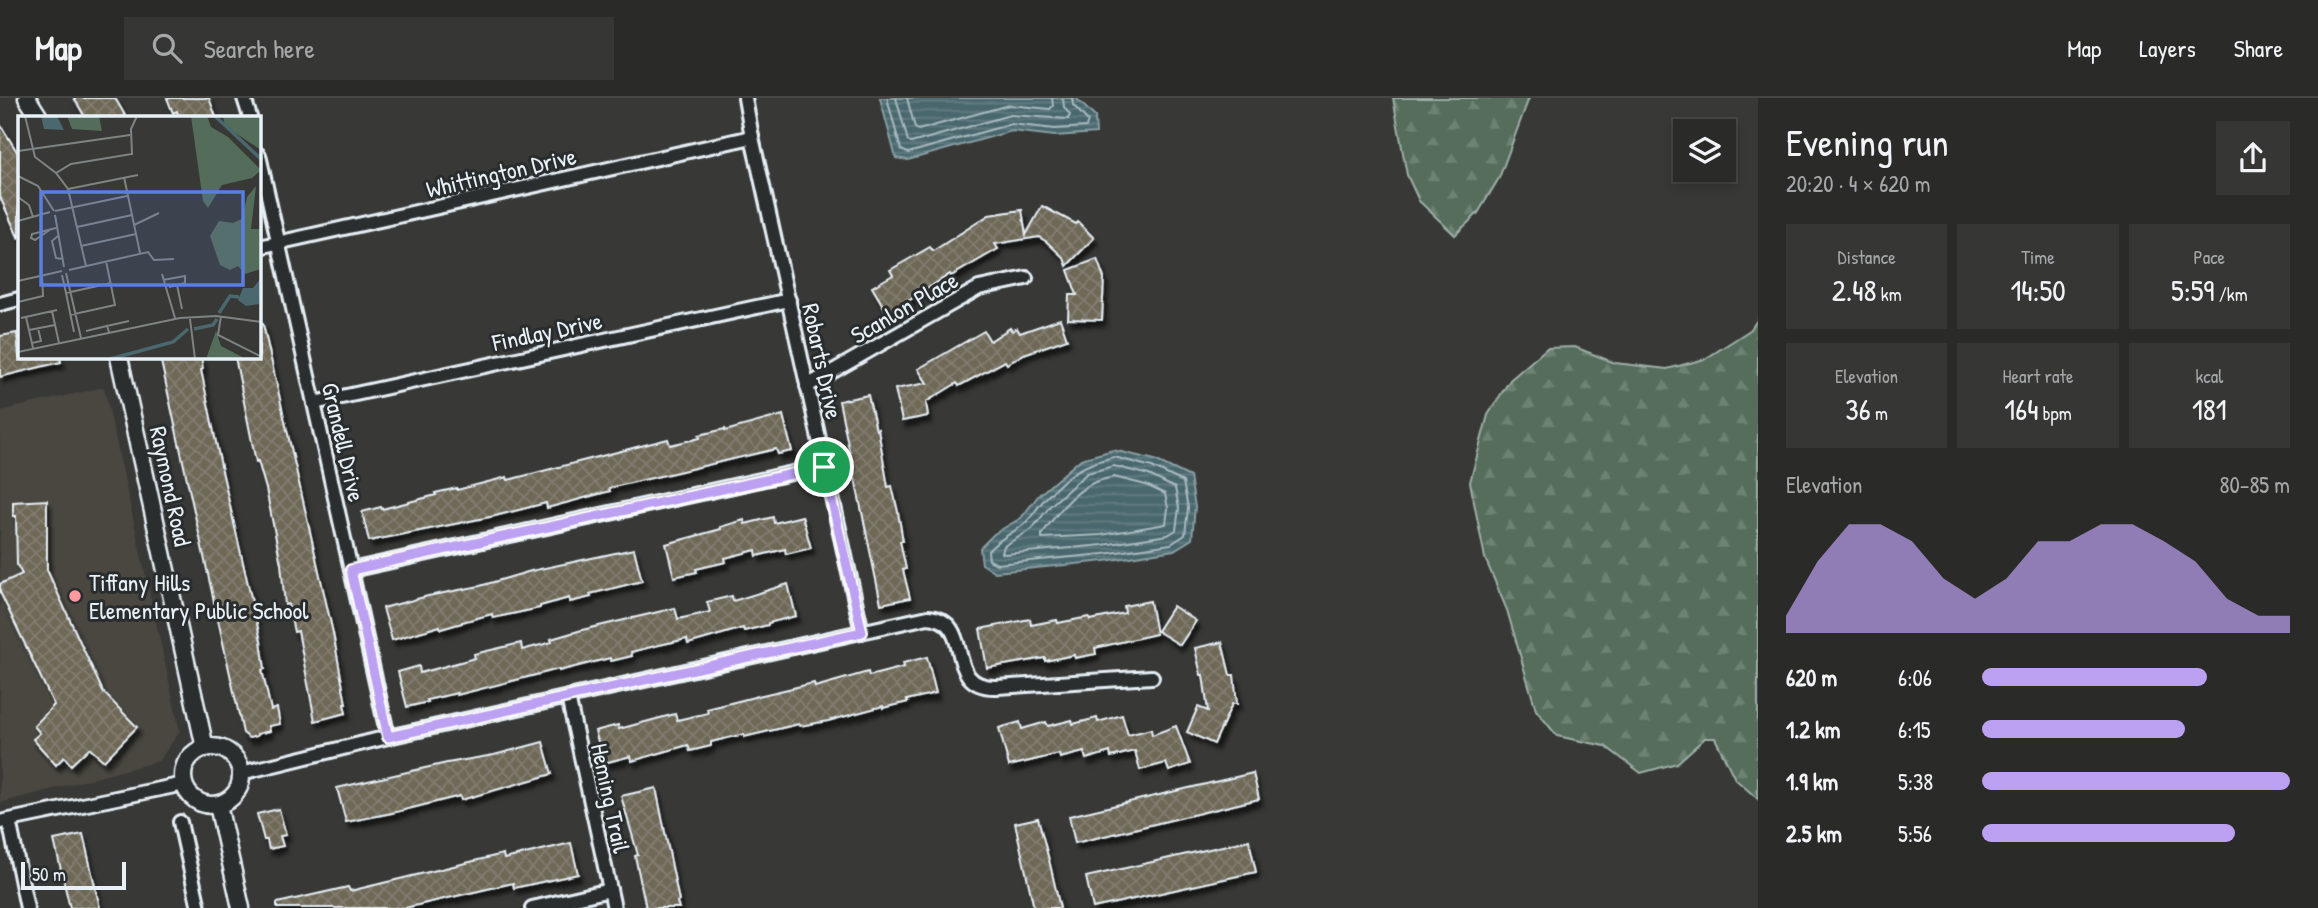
<!DOCTYPE html>
<meta charset="utf-8">
<style>
body{margin:0;font-family:"Patrick Hand",sans-serif;background:#363734;color:#f1f3f6;height:100vh;display:flex;flex-direction:column;font-size:26px;white-space:nowrap}
*{box-sizing:border-box;margin:0}
p{font-size:23px;color:#a5a7a8}
.icon{flex:none;width:38px;height:38px;fill:none;stroke:currentColor;stroke-width:2;stroke-linecap:round;stroke-linejoin:round}
.map{position:relative;flex:1;overflow:hidden}
.sheet{display:flex;flex-direction:column;background:#2a2b28;width:560px}
.sheet>*{flex:none}
.tools{position:absolute;left:1673px;top:21px;display:grid;gap:14px}
.tools a{display:grid;place-items:center;width:63px;height:63px;border-radius:0px;background:#2a2b28;box-shadow:0 4px 10px #0003,0 0 0 2px #464745;font-size:35px}
.scale{position:absolute;left:21px;bottom:18px;width:105px;box-sizing:border-box;padding-left:7px;border:4px solid #e8f1f8;border-top:0;font-size:19px;line-height:24px;white-space:nowrap;color:#e8f1f8;-webkit-text-stroke:5px #2a2d2e;paint-order:stroke}
.pin{position:absolute;display:grid;place-items:center;width:60px;height:60px;color:#fff;margin:-30px;border:4px solid #fff;border-radius:50%;box-shadow:0 2px 7px #0007}
.round{display:grid;place-items:center;flex:none;width:74px;height:74px;border-radius:0px;background:#363734}
.summary{display:flex;align-items:center;justify-content:space-between;height:119px;padding:0 28px}
h1{font-size:38px;font-weight:600;line-height:52px}
.stats{display:grid;grid-template-columns:repeat(3,1fr);gap:10px;height:119px;padding:7px 28px}
.stats div{display:grid;align-content:center;border-radius:0px;background:#363734;text-align:center}
.stats b{font-size:30px;font-weight:600}
.stats small{font-size:19px;font-weight:400}
.stats p{font-size:19px}
.chart{height:196px;padding:14px 28px}
.chart p{display:flex;justify-content:space-between}
.chart svg{width:100%;height:126px;margin-top:7px;fill:#bca0f2;opacity:.7}
ul{padding:0 28px;list-style:none;font-size:23px}
li{display:grid;grid-template-columns:112px 84px 1fr;align-items:center;height:52px}
li i{height:18px;border-radius:9px;background:#bca0f2}
header{display:flex;align-items:center;gap:42px;box-sizing:border-box;height:98px;padding:0 35px;background:#2a2b28;border-bottom:2px solid #464745}
header strong{font-size:33px}
nav{display:flex;gap:38px;margin-inline-start:auto;font-size:24px}
.search{width:490px;height:63px;background:#363734;display:flex;align-items:center;gap:18px;box-sizing:border-box;padding:0 24px;border-radius:0px;color:#a5a7a8;font-size:26px}
main{display:flex;flex:1;min-height:0}
.map>svg:first-child{display:block}
.built{fill:#484740}
.forest{fill:url(#forest-firs);stroke:#9eafa9;stroke-width:2}
.water{fill:url(#water-rules);stroke:#899fa5;stroke-width:2}
.lines{fill:none;stroke-linecap:round;stroke-linejoin:round}
.shore{stroke:#a9bac0;stroke-width:2}
.building{fill:url(#building-cross-hatch);stroke:#e8f1f8;stroke-width:2;filter:url(#shadow)}
.street-casing{stroke:#e8f1f8;stroke-width:18}
.secondary-casing{stroke:#e8f1f8;stroke-width:21}
.street{stroke:#2a2d2e;stroke-width:12}
.secondary{stroke:#2a2d2e;stroke-width:16}
.route-casing{stroke:#fff;stroke-width:14}
.route{stroke:#bca0f2;stroke-width:9}
.poi-dot{fill:#ff9aa2;stroke:#2a2d2e;stroke-width:2.5}
.labels{text-anchor:middle;dominant-baseline:central;stroke-width:6;stroke-linejoin:round;paint-order:stroke}
.street-label{font-size:24px;fill:#e8f1f8;stroke:#2a2d2e}
.poi-label{font-size:24px;fill:#e8f1f8;stroke:#2a2d2e;text-anchor:start}
.inset-river{fill:none;stroke:#4a686d;stroke-width:3.5}
.inset-road{fill:none;stroke:#7e8384;stroke-width:2}
.view{fill:#5a7fe2;fill-opacity:0.15;stroke:#5a7fe2;stroke-width:3.5}
.inset-edge{fill:none;stroke:#e8f1f8;stroke-width:3.5}
</style>
<header>
<strong>Map</strong>
<div class="search"><svg class="icon" aria-label="search" viewBox="0 0 24 24"><circle cx="10" cy="10" r="6"/><path d="M15 15l6 6"/></svg>Search here</div>
<nav><a>Map</a><a>Layers</a><a>Share</a></nav>
</header>
<main>
<div class="map">
<svg width="1758" height="810" viewBox="0 0 1758 810">
<defs>
<pattern id="forest-firs" width="22" height="20" patternUnits="userSpaceOnUse" patternTransform="scale(1.75)"><rect width="22" height="20" fill="#546d5a"/><path d="M5 1l3.5 6h-7zM16 11l3.5 6h-7z" fill="#6d8272"/></pattern>
<pattern id="water-rules" width="6" height="5" patternUnits="userSpaceOnUse" patternTransform="scale(1.75)"><rect width="6" height="5" fill="#4a686d"/><path d="M0 2.5h6" fill="none" stroke="#647e83"/></pattern>
<pattern id="building-cross-hatch" width="8" height="8" patternUnits="userSpaceOnUse" patternTransform="scale(1.75)"><rect width="8" height="8" fill="#6e6757"/><path d="M0 0l8 8M0 8l8-8" fill="none" stroke="#837d70"/></pattern>
<filter id="shadow"><feDropShadow dx="3.5" dy="6" stdDeviation="2" flood-color="#0009"/></filter>
</defs>
<rect width="100%" height="100%" fill="#383936"/>
<filter id="ink" filterUnits="userSpaceOnUse"><feTurbulence type="fractalNoise" baseFrequency=".0143" numOctaves="2"/><feDisplacementMap in="SourceGraphic" scale="14" xChannelSelector="R" yChannelSelector="G"/><feConvolveMatrix kernelMatrix="1 2 1 2 8 2 1 2 1" color-interpolation-filters="sRGB"/></filter>
<g filter="url(#ink)">
<polygon class="built" points="104,289 180,633 159,663 0,705 0,313"/>
<g class="forest">
<polygon points="1393,0 1529,0 1499,80 1478,115 1455,137 1419,103 1407,77"/>
<polygon points="1758,221 1758,701 1735,681 1715,640 1705,640 1677,665 1641,675 1605,648 1557,638 1536,612 1507,512 1485,460 1470,384 1488,317 1510,282 1547,250 1575,249 1615,265 1667,271 1705,261 1750,232"/>
</g>
<g class="water">
<polygon points="880,0 1076,0 1095,19 1096,35 1055,38 1012,33 908,62 896,60"/>
<polygon points="1113,352 1155,362 1190,379 1195,409 1192,441 1174,452 1105,463 995,474 982,466 980,450 994,436 1021,420 1039,397 1081,361"/>
</g>
<g class="lines">
<g class="shore">
<polyline points="887,0 901,52 908,55 1011,26 1055,31 1086,29 1088,23 1073,7 1072,0"/>
<polyline points="896,0 908,43 911,45 1010,17 1068,21 1070,17 1064,9 1063,0"/>
<polyline points="907,0 915,30 918,32 1009,7 1050,11 1053,8 1052,0"/>
<path d="M 1114,359 L 1152,369 L 1183,384 L 1188,410 L 1185,437 L 1171,446 L 1104,456 L 997,466 L 989,462 L 988,453 C 998,441 1011,436 1023,427 C 1032,420 1037,409 1045,401 C 1067,377 1082,366 1114,359 Z"/>
<polygon points="1114,368 1149,377 1175,390 1179,410 1176,432 1168,437 1103,447 1005,456 1002,455 1004,448 1032,431 1051,407 1087,375"/>
<path d="M 1114,379 L 1146,387 L 1165,396 L 1168,410 L 1166,426 L 1101,437 L 1042,440 L 1042,436 C 1055,418 1072,395 1093,385 C 1099,382 1107,381 1114,379 Z"/>
</g>
</g>
<g class="building">
<polygon points="74,0 115,0 126,19 85,19"/>
<polygon points="167,0 209,0 216,19 179,19 177,13 173,15"/>
<polygon points="0,26 19,57 19,141 0,99"/>
<polygon points="1042,108 1076,126 1078,124 1094,140 1067,168 1064,160 1047,144 1039,139 995,146 998,151 951,178 950,176 888,216 872,189 893,177 890,172 930,149 933,153 989,117 1022,112 1026,137"/>
<polygon points="1097,161 1104,180 1102,222 1068,221 1069,197 1077,197 1068,172"/>
<polygon points="1060,221 1067,241 1024,256 1007,266 1005,263 959,288 957,285 926,304 928,318 902,323 895,291 927,285 918,271 984,233 990,243 1010,230 1012,233 1017,230 1020,235"/>
<polygon points="263,226 333,535 346,606 344,606 346,615 315,623 298,533 294,534 288,506 285,507 281,466 266,391 258,363 256,364 235,259 259,259 259,227"/>
<polygon points="17,235 19,259 60,259 61,264 0,279 0,238"/>
<polygon points="160,259 201,259 203,271 201,272 222,373 261,543 265,571 262,572 271,612 277,610 280,626 269,628 270,633 257,636 257,638 249,640 243,635"/>
<polygon points="868,297 876,332 878,331 888,389 892,388 898,414 903,443 900,443 906,471 903,472 910,500 881,506 839,303"/>
<polygon points="783,317 792,353 778,356 776,351 609,390 610,393 547,410 546,405 495,418 369,443 362,414 381,409 382,411 436,397 435,395 457,390 457,392 507,379 508,382 668,341 670,347 700,340 699,337 725,331 725,333"/>
<polygon points="47,402 47,472 103,594 137,629 104,663 89,650 71,667 64,659 56,667 33,641 40,635 34,628 54,607 0,494 0,486 22,476 17,467 16,418 13,418 13,404"/>
<polygon points="802,418 811,450 786,456 785,451 757,458 756,452 725,460 726,464 696,471 697,474 674,479 666,446 721,431 720,429 744,422 745,426 773,419 774,425"/>
<polygon points="634,451 642,483 590,496 591,499 570,504 569,500 540,508 540,510 493,520 492,516 462,524 462,525 441,531 440,528 392,542 383,510 428,498 480,488 531,473"/>
<polygon points="788,486 796,518 768,525 768,527 744,533 743,530 688,546 687,541 659,547 631,554 632,558 611,563 610,560 559,573 559,571 457,597 457,595 427,602 428,604 407,609 398,574 419,568 420,575 475,560 474,556 521,545 522,552 552,544 551,541 582,532 675,510 678,521 710,514 707,504 732,498 733,503"/>
<polygon points="1150,503 1156,536 1095,550 1096,556 1075,560 1074,557 1045,563 1045,560 987,570 980,531 1030,521 1031,527 1057,522 1058,525 1089,519 1090,522 1125,515 1124,508"/>
<polygon points="1173,508 1196,523 1180,547 1157,533"/>
<polygon points="1222,544 1230,577 1234,577 1237,606 1232,606 1214,646 1187,634 1198,609 1208,613 1203,577 1201,577 1195,550"/>
<polygon points="927,559 936,595 907,602 908,604 883,610 883,608 828,623 800,628 799,626 744,639 744,636 711,644 711,648 690,653 688,647 632,663 631,658 604,665 595,633 618,627 619,631 675,616 677,622 708,615 707,611 758,598 814,585 815,589 868,574 869,578 904,569 903,565"/>
<polygon points="1122,617 1128,637 1151,631 1152,637 1176,628 1190,666 1169,673 1166,665 1140,672 1135,653 1111,659 1110,654 1086,661 1084,654 1060,660 1059,656 1009,668 999,630 1020,624 1022,631 1046,624 1048,628 1072,622 1073,626 1097,620 1098,624"/>
<polygon points="543,644 552,676 461,702 460,698 392,715 346,724 337,690 447,665 494,657"/>
<polygon points="1253,675 1259,701 1075,745 1069,718"/>
<polygon points="656,690 679,803 677,804 679,810 646,810 635,758 638,757 621,698"/>
<polygon points="279,711 286,737 280,738 283,748 269,751 267,742 264,742 257,716"/>
<polygon points="1038,720 1050,766 1060,810 1034,810 1015,725"/>
<polygon points="83,736 100,810 70,810 54,742"/>
<polygon points="1249,742 1256,774 1093,810 1086,779"/>
<polygon points="571,745 578,776 514,790 513,785 405,810 277,810 277,805 348,789 350,793 503,756 504,761"/>
</g>
<g class="lines">
<g class="street-casing">
<g id="street">
<polyline points="244,0 250,19"/>
<polyline points="745,0 752,39 862,534"/>
<polyline points="259,57 388,639"/>
<polyline points="259,149 752,39"/>
<polyline points="0,206 19,201"/>
<polyline points="807,288 979,190 1026,180"/>
<polyline points="314,305 789,202"/>
<polyline points="351,472 824,368"/>
<polyline points="568,599 614,810"/>
<path d="M 241,675 L 388,639 L 928,519 C 977,523 941,591 997,589 L 1152,579"/>
<polyline points="9,722 27,810"/>
<polyline points="0,724 184,686"/>
<polyline points="180,724 199,810"/>
<polyline points="532,810 610,792"/>
</g>
</g>
<g class="secondary-casing">
<g id="secondary">
<polyline points="27,0 39,19"/>
<polyline points="119,259 205,650"/>
<circle cx="212" cy="678" r="29"/>
<polyline points="218,707 241,810"/>
</g>
</g>
<use href="#street" class="street"/>
<use href="#secondary" class="secondary"/>
</g>
</g>
<g class="lines" filter="url(#ink)">
<g class="route-casing">
<polygon id="route" points="824,369 862,534 388,639 351,472"/>
</g>
<use href="#route" class="route"/>
</g>
<circle class="poi-dot" cx="75" cy="498" r="7"/>
<g class="labels">
<g class="street-label">
<text transform="translate(501 74) rotate(-13)">Whittington Drive</text>
<text transform="translate(904 209) rotate(-30)">Scanlon Place</text>
<text transform="translate(547 233) rotate(-12)">Findlay Drive</text>
<text transform="translate(823 263) rotate(78)">Robarts Drive</text>
<text transform="translate(344 344) rotate(77)">Grandell Drive</text>
<text transform="translate(171 388) rotate(78)">Raymond Road</text>
<text transform="translate(611 700) rotate(78)">Heming Trail</text>
</g>
<g class="poi-label">
<text x="89" y="484">Tiffany Hills<tspan x="89" dy="28">Elementary Public School</tspan></text>
</g>
</g>
<g transform="translate(18 18)">
<rect width="243" height="243" fill="#383936"/>
<path d="M 198,215 L 203,230 L 228,243 L 188,243 Z" fill="#546d5a"/>
<path d="M 49,0 L 81,0 L 84,15 L 54,13 ZM 173,0 L 189,0 L 193,11 L 210,21 L 243,54 L 234,62 L 204,69 L 190,92 L 185,85 ZM 205,0 L 243,0 L 243,34 L 207,10 ZM 238,70 L 233,113 L 243,113 L 243,153 L 227,158 L 220,150 L 212,154 L 202,149 L 192,120 L 201,105 L 215,107 L 224,103 L 229,81 Z" fill="#546d5a"/>
<path d="M 23,0 L 39,0 L 46,14 L 26,13 ZM 243,162 L 241,188 L 228,190 L 220,184 L 225,172 L 235,172 Z" fill="#4a686d"/>
<path class="inset-river" d="M 197,0 L 244,44M 201,197 L 212,180 L 221,181M 176,213 L 195,209 L 199,203M 92,243 L 155,226 L 170,213"/>
<path class="inset-road" d="M 7,0 L 17,41 L 38,57 L 50,73 L 68,150M 0,35 L 112,19M 38,57 L 53,48 L 114,38 L 113,13 L 119,0M 0,60 L 20,70 L 36,95M 106,61 L 122,137M 50,73 L 120,59M 0,81 L 11,89 L 15,101M 37,95 L 109,80M 37,99 L 46,151M 0,105 L 32,96M 116,109 L 141,97M 59,111 L 114,99M 33,113 L 17,124 L 13,122 L 14,118 L 38,112M 40,120 L 34,125 L 38,142 L 45,143M 63,130 L 118,118M 51,154 L 130,136 L 136,144 L 156,143M 48,157 L 63,222M 144,158 L 157,202M 44,159 L 48,177 L 93,167M 145,164 L 167,160 L 167,167 L 151,171M 0,165 L 44,155M 159,169 L 164,193M 48,177 L 56,216M 0,186 L 25,180 L 24,159M 34,195 L 41,227M 52,199 L 97,189 L 88,145M 203,200 L 200,219 L 244,241M 8,201 L 15,232M 3,202 L 39,194M 172,203 L 177,243M 89,210 L 111,205M 11,214 L 37,209M 68,215 L 89,210 L 91,216M 14,227 L 23,225 L 20,212M 0,236 L 162,202 L 198,200 L 244,206"/>
<path class="view" d="M 23,76 L 225,76 L 225,169 L 23,169 Z"/>
<rect width="243" height="243" class="inset-edge"/>
</g>
</svg>
<div class="tools">
<a><svg class="icon" aria-label="layers" viewBox="0 0 24 24"><path d="M12 4l9 5-9 5-9-5zM3 14l9 5 9-5"/></svg></a>
</div>
<div class="scale">50 m</div>
<div class="pin" style="left:824px;top:369px;background:#1e9e55"><svg class="icon" aria-label="arrive" viewBox="0 0 24 24"><path d="M6 21V4h12l-3 4 3 4H6"/></svg></div>
</div>
<section class="sheet">
<div class="summary"><div><h1>Evening run</h1><p>20:20 · 4 × 620 m</p></div><a class="round"><svg class="icon" aria-label="share" viewBox="0 0 24 24"><path d="M12 15V3M7 8l5-5 5 5M5 13v7h14v-7"/></svg></a></div>
<div class="stats">
<div><p>Distance</p><b>2.48<small> km</small></b></div>
<div><p>Time</p><b>14:50</b></div>
<div><p>Pace</p><b>5:59<small> /km</small></b></div>
</div>
<div class="stats">
<div><p>Elevation</p><b>36<small> m</small></b></div>
<div><p>Heart rate</p><b>164<small> bpm</small></b></div>
<div><p>kcal</p><b>181</b></div>
</div>
<div class="chart"><p><span>Elevation</span>80–85 m</p>
<svg viewBox="0 0 160 44" preserveAspectRatio="none"><path d="M0 44V38L10 19L20 6L30 6L40 12L50 25L60 32L70 25L80 12L90 12L100 6L110 6L120 12L130 19L140 32L150 38L160 38V44z"/></svg>
</div>
<ul>
<li><b>620 m</b>6:06<i style="width:73%"></i></li>
<li><b>1.2 km</b>6:15<i style="width:66%"></i></li>
<li><b>1.9 km</b>5:38<i style="width:100%"></i></li>
<li><b>2.5 km</b>5:56<i style="width:82%"></i></li>
</ul>
</section>
</main>
